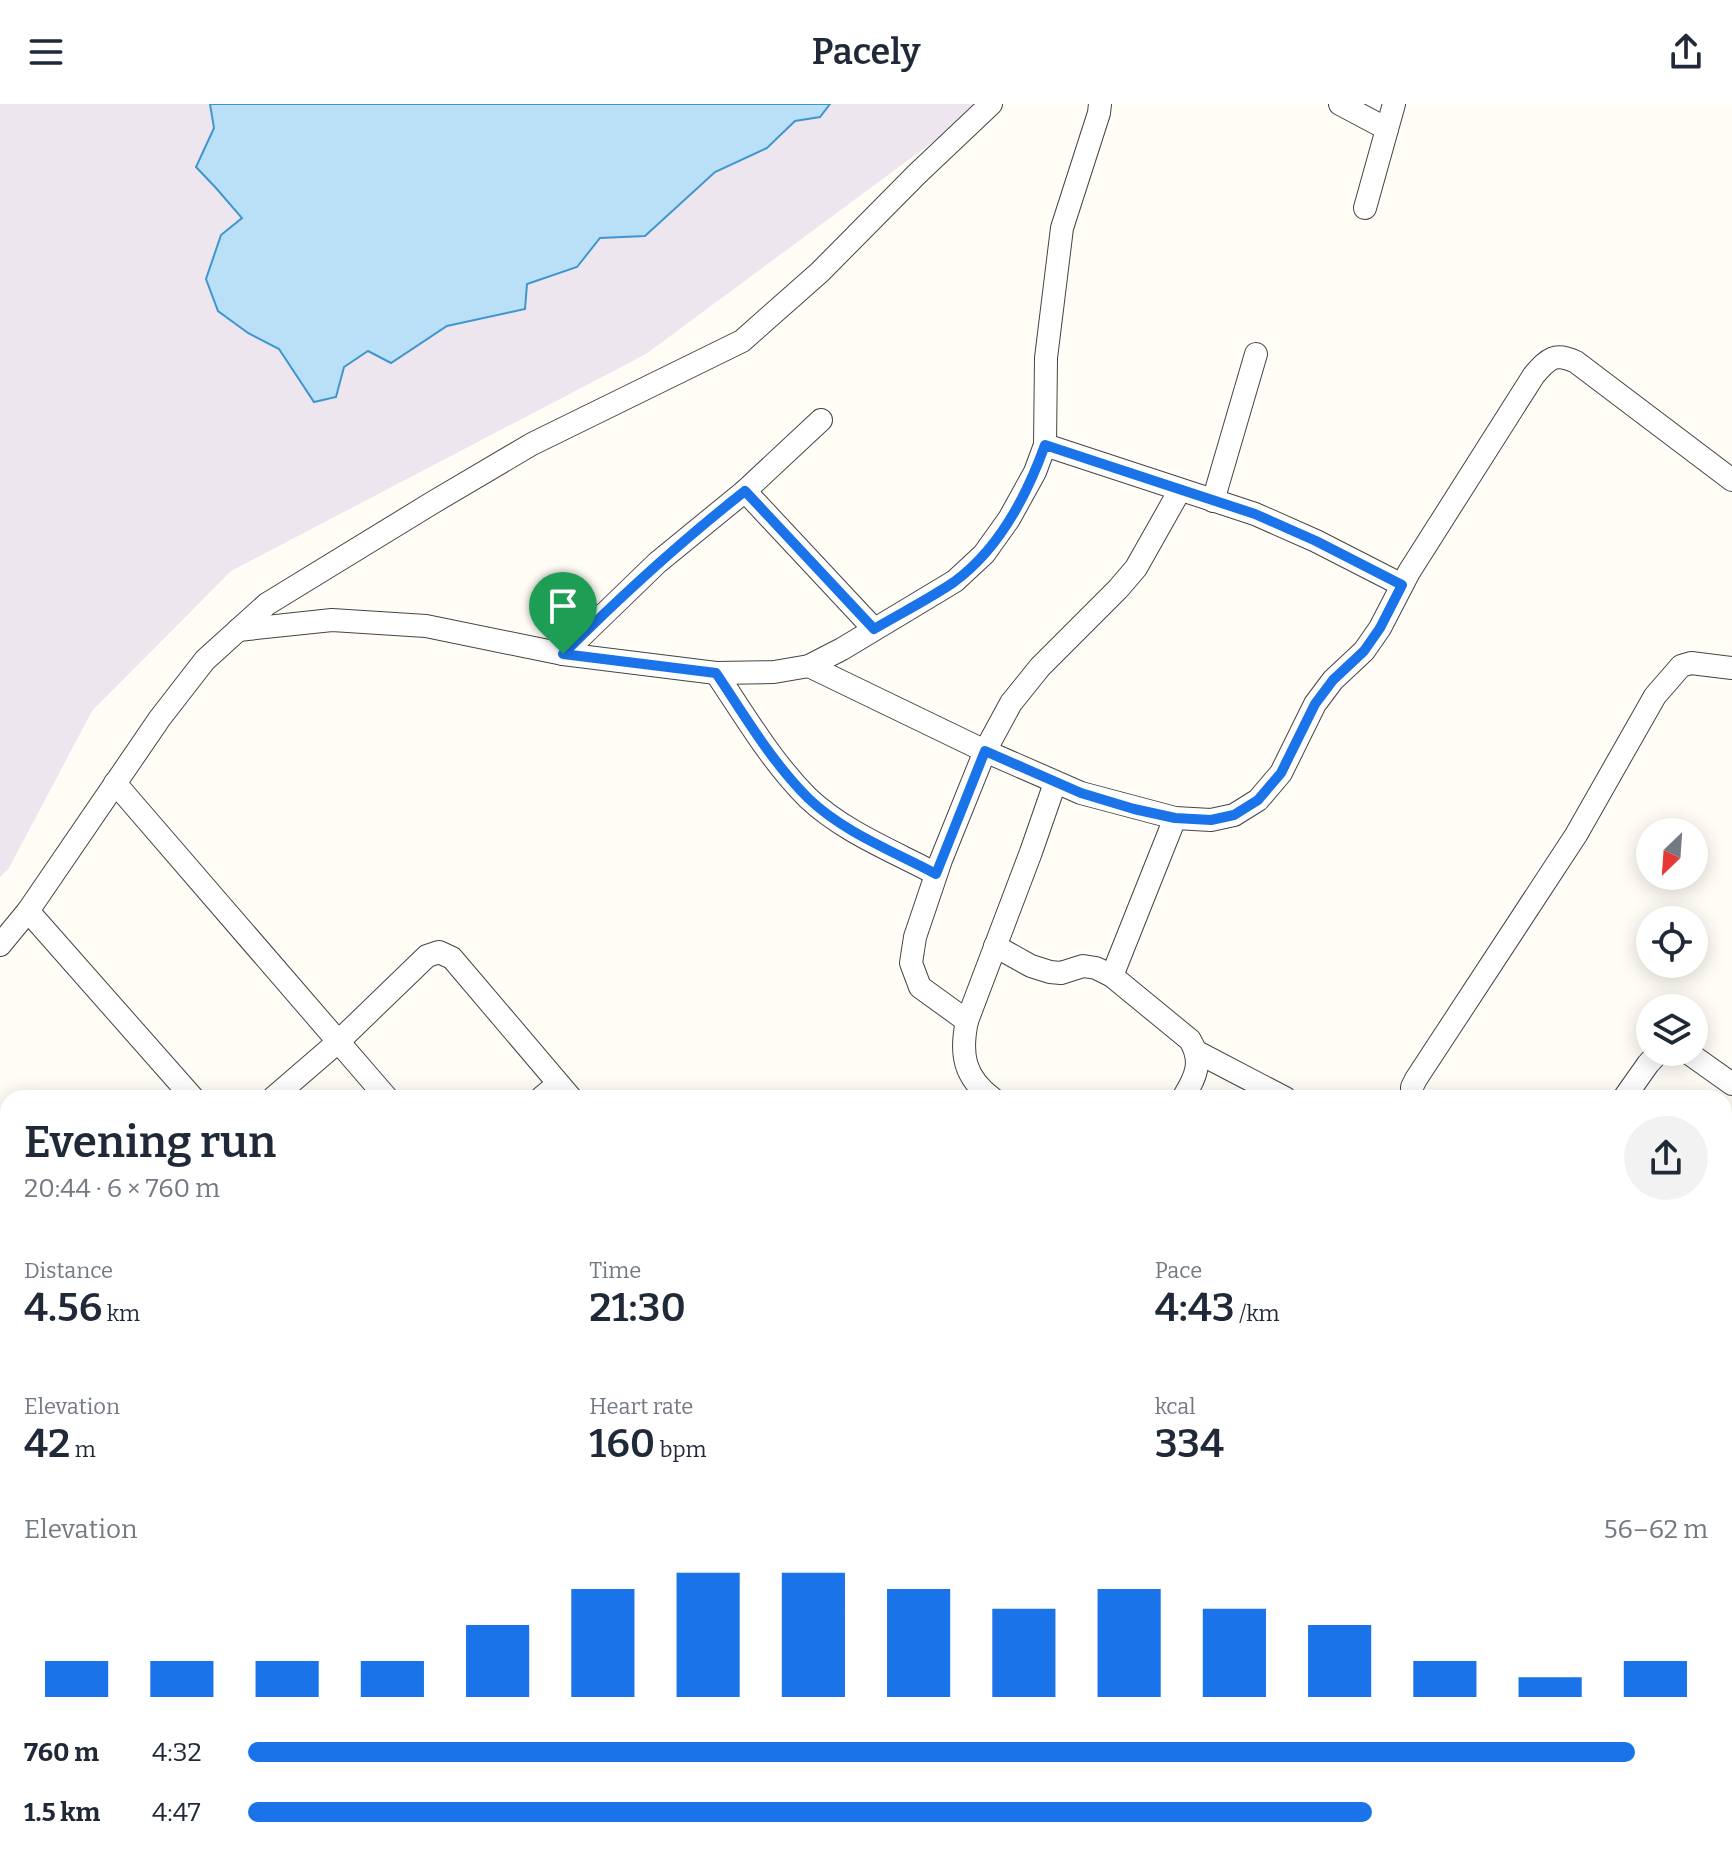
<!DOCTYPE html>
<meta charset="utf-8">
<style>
body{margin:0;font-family:Bitter,serif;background:#f2f2f3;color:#1f2937;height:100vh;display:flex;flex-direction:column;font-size:30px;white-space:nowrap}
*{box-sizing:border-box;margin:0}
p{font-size:26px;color:#747a83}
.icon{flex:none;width:44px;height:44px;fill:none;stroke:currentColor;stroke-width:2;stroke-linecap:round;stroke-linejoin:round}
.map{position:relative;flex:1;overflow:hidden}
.drawer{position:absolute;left:0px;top:986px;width:1732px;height:770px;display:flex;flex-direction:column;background:#fff;border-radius:24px 24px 0 0;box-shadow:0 4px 20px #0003}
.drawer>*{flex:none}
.needle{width:52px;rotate:205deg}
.controls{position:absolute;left:1636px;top:714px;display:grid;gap:16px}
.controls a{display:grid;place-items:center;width:72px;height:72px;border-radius:50%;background:#fff;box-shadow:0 4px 20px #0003;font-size:40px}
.pin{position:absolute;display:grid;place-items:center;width:68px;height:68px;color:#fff;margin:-82px -34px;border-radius:50% 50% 50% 0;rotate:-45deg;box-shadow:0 0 8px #0007}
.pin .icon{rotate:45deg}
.round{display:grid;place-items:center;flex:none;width:84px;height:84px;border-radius:42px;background:#f2f2f3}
.overview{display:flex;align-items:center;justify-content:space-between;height:136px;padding:0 24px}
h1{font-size:44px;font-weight:600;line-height:60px}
.figures{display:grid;grid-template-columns:repeat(3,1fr);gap:12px;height:136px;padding:8px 24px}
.figures div{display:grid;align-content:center}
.figures b{font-size:40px;font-weight:600}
.figures small{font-size:22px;font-weight:400}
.figures p{font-size:22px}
.chart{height:224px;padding:16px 24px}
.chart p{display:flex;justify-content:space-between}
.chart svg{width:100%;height:144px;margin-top:8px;stroke:#1a73e8;stroke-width:6}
ul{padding:0 24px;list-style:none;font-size:26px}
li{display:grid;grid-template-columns:128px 96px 1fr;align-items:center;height:60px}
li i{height:20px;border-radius:10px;background:#1a73e8}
header{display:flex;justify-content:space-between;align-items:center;height:104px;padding:0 24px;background:#fff;font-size:36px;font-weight:600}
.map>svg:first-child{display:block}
.industrial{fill:#eee6ef}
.water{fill:#b9e0f7;stroke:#3f96cf;stroke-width:2}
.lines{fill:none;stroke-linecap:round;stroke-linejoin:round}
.minor-casing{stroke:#444;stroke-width:24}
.minor{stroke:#fff;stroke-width:22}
.route-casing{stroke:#fff;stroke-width:16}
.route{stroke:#1a73e8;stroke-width:10}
</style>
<header><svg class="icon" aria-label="menu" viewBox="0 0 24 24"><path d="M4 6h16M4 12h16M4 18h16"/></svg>Pacely<svg class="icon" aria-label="share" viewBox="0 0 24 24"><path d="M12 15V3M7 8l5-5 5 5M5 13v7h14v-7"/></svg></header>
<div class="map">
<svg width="1732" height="1755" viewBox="0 0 1732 1755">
<rect width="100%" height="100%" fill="#fffdf5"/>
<polygon class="industrial" points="0,0 984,0 646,250 231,467 92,607 9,764 0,773"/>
<polygon class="water" points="210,0 830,0 820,13 795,17 767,44 715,68 645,132 600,134 577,163 527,180 525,205 447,222 391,259 368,247 344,263 336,293 314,298 279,245 248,229 218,207 206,175 221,131 242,114 216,84 196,63 214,24"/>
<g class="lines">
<g class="minor-casing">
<g id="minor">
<polyline points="1340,0 1387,25"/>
<polyline points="1365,104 1394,0"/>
<polyline points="1045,341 1255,410 1316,437 1402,481"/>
<polyline points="745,387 874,525"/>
<polyline points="1213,397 1256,250"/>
<polyline points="238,526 332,516 426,522 563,550 716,569 774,568 809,562 842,545 955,477 984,450 1009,415 1035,368 1045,341 1046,254 1062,124 1099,9 1100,0"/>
<polyline points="563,550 657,459 745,387 821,316"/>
<path d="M 809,562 L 985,647 L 1081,689 L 1175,714 L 1211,716 L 1234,711 L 1258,696 L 1281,669 L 1315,600 L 1333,576 L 1364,547 L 1380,524 L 1409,468 L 1534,271 C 1549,254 1555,248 1576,258 L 1732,376"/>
<path d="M 716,569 C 745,612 771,657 808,694 C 844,728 893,747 936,770"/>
<polyline points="115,679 387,994"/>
<polyline points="28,807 193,994"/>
<polyline points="0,841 28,807 160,614 205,556 267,500 432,399 532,340 742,237 820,168 917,70 991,0"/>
<path d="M 995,842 L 1031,862 L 1050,868 L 1061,869 L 1083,862 L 1096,864 L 1112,872 L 1190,936 C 1203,958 1196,973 1183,994"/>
<polyline points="1112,872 1175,714"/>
<polyline points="967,917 920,883 911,859 915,833 941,756 985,647 1011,599 1040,563 1118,485 1136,464 1180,386"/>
<polyline points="1197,948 1285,994"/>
<polyline points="1687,948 1732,980"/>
<polyline points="273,994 339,937 427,852 439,848 452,854 571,994"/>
<polyline points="541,994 558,980"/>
<path d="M 992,994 C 964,973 960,950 967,917 L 1031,748 L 1055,679"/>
<polyline points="1412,994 1412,983 1416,975 1576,731 1655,592 1681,562 1691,559 1732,564"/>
<polyline points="1624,994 1648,960 1659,948"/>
<polyline points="0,1021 8,1026"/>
<polyline points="1724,1077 1732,1063"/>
<polyline points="1724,1199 1732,1203"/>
<polyline points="0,1224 8,1233"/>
<polyline points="1724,1340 1732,1344"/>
<polyline points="1724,1469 1732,1452"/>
<polyline points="1724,1636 1732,1638"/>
<polyline points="0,1684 8,1678"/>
<polyline points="56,1748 61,1755"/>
<polyline points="513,1748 522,1755"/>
<polyline points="1721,1748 1732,1754"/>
<polyline points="798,1755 798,1748"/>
<polyline points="1134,1755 1137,1748"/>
</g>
</g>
<use href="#minor" class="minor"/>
</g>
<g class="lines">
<g class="route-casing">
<path id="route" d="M 1045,341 L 1255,410 L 1316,437 L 1402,481 L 1380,524 L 1364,547 L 1333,576 L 1315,600 L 1281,669 L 1258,696 L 1234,711 L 1211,716 L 1175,714 L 1134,705 L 1081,689 L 985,647 L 936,770 C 893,747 843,728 808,694 C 771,657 745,612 716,569 L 563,550 C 621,492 680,438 745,387 L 874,525 C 901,509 929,495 954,478 C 998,446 1027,391 1045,341 Z"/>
</g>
<use href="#route" class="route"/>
</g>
</svg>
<div class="controls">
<a><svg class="needle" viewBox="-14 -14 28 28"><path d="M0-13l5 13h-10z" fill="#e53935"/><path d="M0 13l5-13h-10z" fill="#747a83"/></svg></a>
<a><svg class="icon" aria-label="locate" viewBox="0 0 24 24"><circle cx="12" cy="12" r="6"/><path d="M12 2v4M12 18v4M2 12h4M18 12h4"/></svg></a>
<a><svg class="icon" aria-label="layers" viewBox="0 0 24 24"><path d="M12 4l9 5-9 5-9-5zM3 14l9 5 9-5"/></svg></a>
</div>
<div class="pin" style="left:563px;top:550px;background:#1e9e55"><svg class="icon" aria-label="arrive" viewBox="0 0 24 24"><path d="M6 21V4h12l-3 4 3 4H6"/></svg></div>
<section class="drawer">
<div class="overview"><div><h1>Evening run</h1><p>20:44 · 6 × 760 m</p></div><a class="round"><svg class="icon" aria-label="share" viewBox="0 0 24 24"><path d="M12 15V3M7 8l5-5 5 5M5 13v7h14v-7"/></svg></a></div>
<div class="figures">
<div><p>Distance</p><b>4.56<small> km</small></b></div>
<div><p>Time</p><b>21:30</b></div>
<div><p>Pace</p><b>4:43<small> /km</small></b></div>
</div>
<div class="figures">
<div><p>Elevation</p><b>42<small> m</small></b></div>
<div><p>Heart rate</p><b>160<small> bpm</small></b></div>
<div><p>kcal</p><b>334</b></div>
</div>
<div class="chart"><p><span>Elevation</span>56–62 m</p>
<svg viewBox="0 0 160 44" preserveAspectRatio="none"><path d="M5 44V33M15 44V33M25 44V33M35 44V33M45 44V22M55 44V11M65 44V6M75 44V6M85 44V11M95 44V17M105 44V11M115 44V17M125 44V22M135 44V33M145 44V38M155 44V33"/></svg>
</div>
<ul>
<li><b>760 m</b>4:32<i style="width:95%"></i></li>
<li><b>1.5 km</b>4:47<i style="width:77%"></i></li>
</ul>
</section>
</div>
